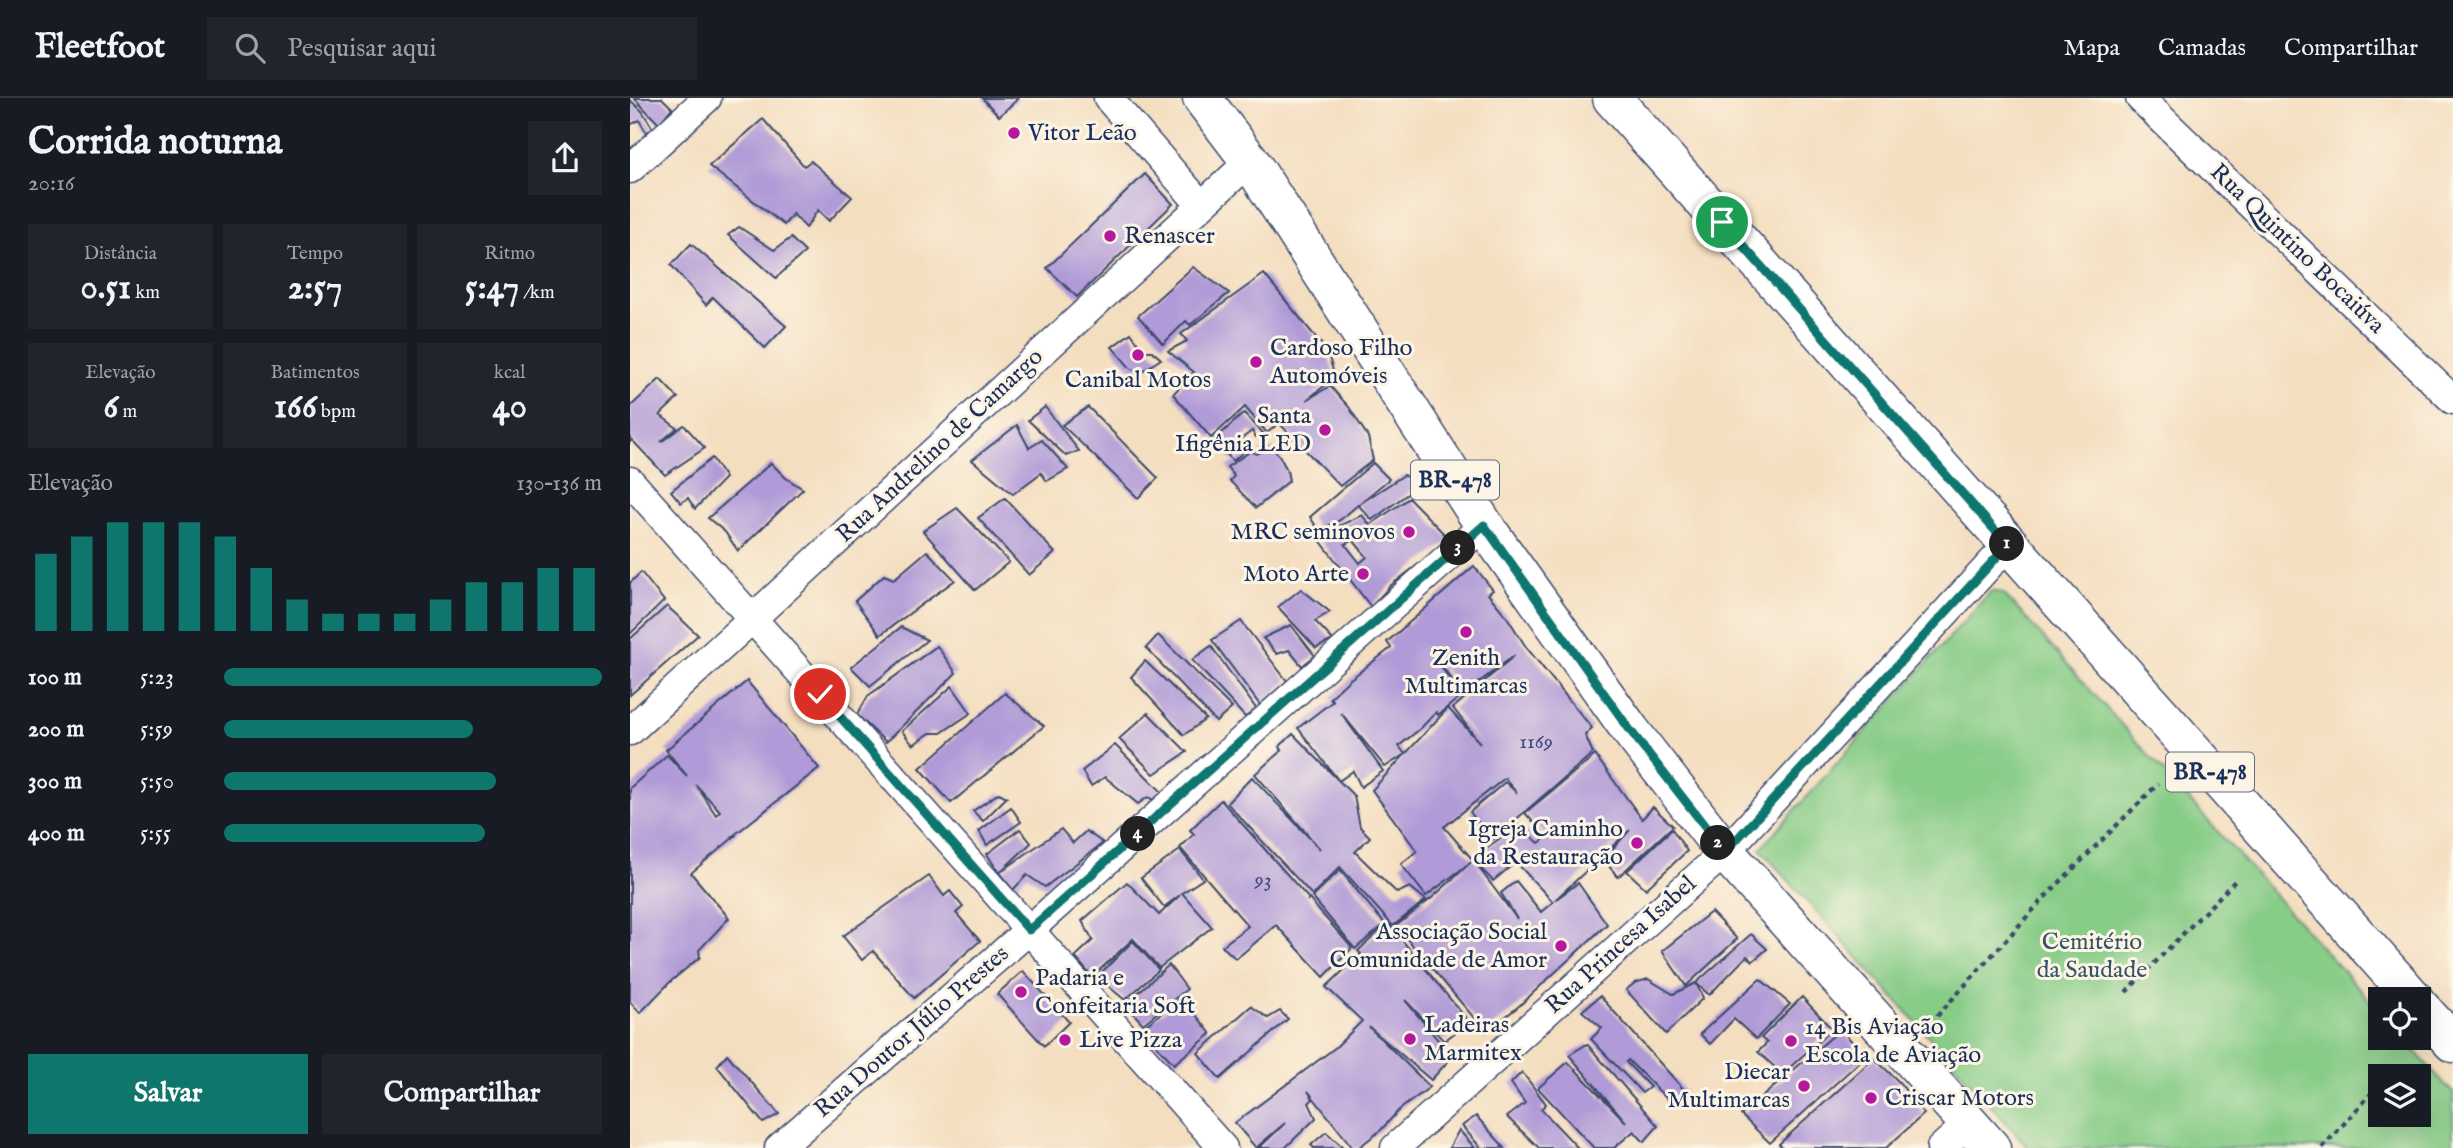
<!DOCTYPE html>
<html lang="pt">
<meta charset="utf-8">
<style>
body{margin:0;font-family:"IM FELL English",serif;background:#20242c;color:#f1f3f6;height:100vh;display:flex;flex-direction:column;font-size:26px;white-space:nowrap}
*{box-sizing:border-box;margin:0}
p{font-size:23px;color:#9ea1a6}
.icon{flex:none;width:38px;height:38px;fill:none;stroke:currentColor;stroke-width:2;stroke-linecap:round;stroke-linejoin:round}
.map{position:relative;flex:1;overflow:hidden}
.side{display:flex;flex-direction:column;background:#171b24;width:630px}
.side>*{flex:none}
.fabs{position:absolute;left:1738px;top:889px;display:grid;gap:14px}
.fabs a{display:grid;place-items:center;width:63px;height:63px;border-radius:0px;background:#171b24;box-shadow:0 7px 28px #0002;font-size:35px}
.pin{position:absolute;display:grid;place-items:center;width:60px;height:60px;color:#fff;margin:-30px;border:4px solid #fff;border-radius:50%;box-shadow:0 2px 7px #0007}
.km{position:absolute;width:35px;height:35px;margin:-18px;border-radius:50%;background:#222;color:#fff;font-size:19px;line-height:35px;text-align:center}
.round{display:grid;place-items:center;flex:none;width:74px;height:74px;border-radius:0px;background:#20242c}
.headline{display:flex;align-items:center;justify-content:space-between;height:119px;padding:0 28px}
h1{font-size:38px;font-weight:700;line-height:52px}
.stats{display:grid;grid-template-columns:repeat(3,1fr);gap:10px;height:119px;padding:7px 28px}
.stats div{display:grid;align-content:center;border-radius:0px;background:#20242c;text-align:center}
.stats b{font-size:35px;font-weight:700}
.stats small{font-size:19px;font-weight:400}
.stats p{font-size:19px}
.chart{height:196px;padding:14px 28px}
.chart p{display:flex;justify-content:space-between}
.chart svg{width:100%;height:126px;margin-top:7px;stroke:#0f766e;stroke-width:6}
.button{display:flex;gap:14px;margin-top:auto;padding:14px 28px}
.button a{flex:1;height:80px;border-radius:0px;background:#0f766e;color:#fff;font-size:28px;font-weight:700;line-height:80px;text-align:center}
.button a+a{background:#20242c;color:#f1f3f6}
ul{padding:0 28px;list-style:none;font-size:23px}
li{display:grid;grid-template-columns:112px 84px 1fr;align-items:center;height:52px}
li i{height:18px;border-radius:9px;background:#0f766e}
header{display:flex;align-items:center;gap:42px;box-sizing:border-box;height:98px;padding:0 35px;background:#171b24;border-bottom:2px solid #363941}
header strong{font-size:33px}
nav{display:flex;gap:38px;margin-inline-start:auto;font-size:24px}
.search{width:490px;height:63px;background:#20242c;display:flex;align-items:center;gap:18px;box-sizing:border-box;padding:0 24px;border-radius:0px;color:#9ea1a6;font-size:26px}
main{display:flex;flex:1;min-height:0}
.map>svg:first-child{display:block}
.green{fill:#87cc87;stroke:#517e72;stroke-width:2;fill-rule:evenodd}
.building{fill:#b09ad7;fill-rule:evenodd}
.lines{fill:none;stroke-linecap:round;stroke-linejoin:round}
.minor-casing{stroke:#3c496d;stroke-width:31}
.primary-casing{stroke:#3c496d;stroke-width:41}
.path{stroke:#3c496d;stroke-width:4.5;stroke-dasharray:5 5;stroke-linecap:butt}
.minor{stroke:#fff;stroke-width:28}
.primary{stroke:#fff;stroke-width:38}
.route-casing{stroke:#fff;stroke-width:14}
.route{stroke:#0f766e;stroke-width:9}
.poi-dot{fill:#b5179e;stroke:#fcf5e5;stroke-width:2.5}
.labels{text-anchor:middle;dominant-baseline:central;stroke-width:6;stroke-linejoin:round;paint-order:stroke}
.number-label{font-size:21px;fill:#404a7c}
.shield{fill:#fcf5e5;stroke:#5e6a86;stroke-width:2}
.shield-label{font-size:23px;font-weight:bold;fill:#1b2f5e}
.poi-label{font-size:24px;fill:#1b2f5e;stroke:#fcf5e5;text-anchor:start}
.street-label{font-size:24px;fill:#1b2f5e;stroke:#fcf5e5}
.park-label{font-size:24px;fill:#365668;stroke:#fcf5e5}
</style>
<header>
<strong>Fleetfoot</strong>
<div class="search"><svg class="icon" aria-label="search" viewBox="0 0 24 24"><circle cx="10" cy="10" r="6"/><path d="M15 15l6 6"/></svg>Pesquisar aqui</div>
<nav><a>Mapa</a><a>Camadas</a><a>Compartilhar</a></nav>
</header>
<main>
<section class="side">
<div class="headline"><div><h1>Corrida noturna</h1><p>20:16</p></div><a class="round"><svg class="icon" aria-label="share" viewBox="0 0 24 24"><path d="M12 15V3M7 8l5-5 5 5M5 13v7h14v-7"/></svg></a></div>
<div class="stats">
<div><p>Distância</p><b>0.51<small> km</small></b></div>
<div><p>Tempo</p><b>2:57</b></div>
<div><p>Ritmo</p><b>5:47<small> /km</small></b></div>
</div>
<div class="stats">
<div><p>Elevação</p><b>6<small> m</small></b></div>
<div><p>Batimentos</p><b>166<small> bpm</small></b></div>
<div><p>kcal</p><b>40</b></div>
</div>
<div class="chart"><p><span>Elevação</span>130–136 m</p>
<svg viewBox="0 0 160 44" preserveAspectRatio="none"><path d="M5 44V17M15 44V11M25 44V6M35 44V6M45 44V6M55 44V11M65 44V22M75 44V33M85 44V38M95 44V38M105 44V38M115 44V33M125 44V27M135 44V27M145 44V22M155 44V22"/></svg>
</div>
<ul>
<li><b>100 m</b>5:23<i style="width:100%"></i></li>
<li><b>200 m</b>5:59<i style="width:66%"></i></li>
<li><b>300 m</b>5:50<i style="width:72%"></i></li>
<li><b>400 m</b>5:55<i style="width:69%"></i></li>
</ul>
<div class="button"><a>Salvar</a><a>Compartilhar</a></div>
</section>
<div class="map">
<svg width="1823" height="1050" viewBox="0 0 1823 1050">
<rect width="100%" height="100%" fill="#fcf5e5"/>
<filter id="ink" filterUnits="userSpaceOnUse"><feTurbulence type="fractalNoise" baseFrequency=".0143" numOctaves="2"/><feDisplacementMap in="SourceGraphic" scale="14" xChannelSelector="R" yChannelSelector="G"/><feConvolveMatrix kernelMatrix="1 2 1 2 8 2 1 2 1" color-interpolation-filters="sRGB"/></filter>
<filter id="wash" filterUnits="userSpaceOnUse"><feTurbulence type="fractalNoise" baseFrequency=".00686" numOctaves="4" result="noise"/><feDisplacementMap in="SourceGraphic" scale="28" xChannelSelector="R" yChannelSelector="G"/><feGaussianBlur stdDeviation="1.57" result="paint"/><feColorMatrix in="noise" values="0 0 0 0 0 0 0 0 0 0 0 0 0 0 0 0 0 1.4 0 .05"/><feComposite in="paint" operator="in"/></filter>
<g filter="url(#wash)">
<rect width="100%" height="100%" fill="#f4dec0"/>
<path class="green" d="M 1361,493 L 1373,495 L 1750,914 L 1750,940 L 1773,940 L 1823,995 L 1823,1050 L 1399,1050 L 1130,751 ZM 1750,978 L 1788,978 L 1788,1017 L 1750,1017 Z"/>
<g id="blocks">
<g class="building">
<polygon points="4,0 32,0 42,10 29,26"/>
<polygon points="352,0 389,0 369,18"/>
<polygon points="0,2 12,13 24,32 16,34 9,22 0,27"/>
<polygon points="133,21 174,68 181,63 222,99 199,123 188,112 176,130 163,116 154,127 79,68"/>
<polygon points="515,76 543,106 447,199 417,170"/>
<polygon points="109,129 144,152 161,140 175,154 146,180 98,137"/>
<polygon points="61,146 156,228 135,250 83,199 76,207 41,167"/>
<polygon points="563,169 599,195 560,227 556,223 533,246 508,218"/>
<polygon points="634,176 697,253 705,279 677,302 700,288 719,309 738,339 743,362 710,388 649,325 637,335 615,309 581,340 543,296 564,274 538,253 557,243 551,236"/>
<polygon points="501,235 514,253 522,253 531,261 511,274 501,271 482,249"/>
<polygon points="30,281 48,300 30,317 47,330 31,344 54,327 75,350 35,377 2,342 0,344 0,309"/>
<polygon points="415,309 449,353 436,358 398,322"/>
<polygon points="458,309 528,380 508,400 432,327"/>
<polygon points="614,315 633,335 626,339 622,333 611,341 619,349 603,363 584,342"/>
<polygon points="387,327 399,350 412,342 438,371 417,383 411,375 383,396 342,362"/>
<polygon points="639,351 643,351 649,357 657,372 659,383 626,410 600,383 604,378 597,369 621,353 626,356"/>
<polygon points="82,360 95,380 65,411 58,400 51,405 41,393"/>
<polygon points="141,365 156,380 173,391 108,453 95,434 78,420"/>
<polygon points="743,365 759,381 710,422 689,433 680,419"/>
<polygon points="774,377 787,389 742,422 728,407"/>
<polygon points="375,400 425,455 399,477 348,420"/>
<path d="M 779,400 L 820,442 L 760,488 L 741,509 L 689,441 L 692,436 L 732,417 L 740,427 ZM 723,442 L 737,459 L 730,465 L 715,446 Z"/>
<polygon points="327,410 379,464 345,492 293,433"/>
<polygon points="297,453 325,482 250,537 225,503 254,477 264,481"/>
<path d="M 844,468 L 863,492 L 858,496 L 877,519 L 896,549 L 962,630 L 955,637 L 963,655 L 862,742 L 840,714 L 875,684 L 887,695 L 875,680 L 814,729 L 843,762 L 887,726 L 909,745 L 917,739 L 895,715 L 965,657 L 1012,721 L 1023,709 L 1043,728 L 988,779 L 973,761 L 1000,732 L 925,802 L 948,785 L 977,826 L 889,908 L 856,934 L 766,828 L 803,799 L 841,764 L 796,798 L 771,766 L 787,753 L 742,692 L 818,610 L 850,645 L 823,610 L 885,557 L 833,596 L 799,551 L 831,598 L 808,617 L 806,614 L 791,630 L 769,648 L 775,656 L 755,669 L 711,615 L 753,673 L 731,689 L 723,673 L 709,683 L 724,698 L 730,729 L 740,739 L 725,754 L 767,795 L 780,789 L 796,802 L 763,828 L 710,769 L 682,797 L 597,705 L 622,679 L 690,751 L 625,676 L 652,652 L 649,649 L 663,636 L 709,683 L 668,630 L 703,603 L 700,600 L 719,582 L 761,550 L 757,544 ZM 843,762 L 863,783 L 886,764 L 923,804 L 911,814 L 886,783 L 871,795 L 887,821 Z"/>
<polygon points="11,474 34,503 0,536 0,485"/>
<polygon points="671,491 700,514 685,523 703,542 686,550 648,509"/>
<polygon points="37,508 68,537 0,597 0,541"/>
<polygon points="611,523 657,583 630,607 582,542"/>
<polygon points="661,527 685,558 672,568 659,552 647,556 633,540"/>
<polygon points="271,529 297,542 240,588 221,569"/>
<polygon points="528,537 602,610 586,624 516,550"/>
<polygon points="307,548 326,575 256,644 227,617 238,598"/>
<polygon points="581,548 627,612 615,619 562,562"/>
<polygon points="515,563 576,621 554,637 501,579"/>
<path d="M 117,583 L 189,670 L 103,738 L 105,738 L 61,775 L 99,820 L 69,852 L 70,859 L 40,884 L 10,915 L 0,904 L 0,690 L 37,657 L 57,678 L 36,652 ZM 66,687 L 90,713 L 86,717 Z"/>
<polygon points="322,588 341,615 311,635 300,635 283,647 272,633"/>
<polygon points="375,595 414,628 321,705 290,670"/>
<polygon points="518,615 557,654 524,676 489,641"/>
<polygon points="485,647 535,697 525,703 518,699 508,706 475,679 461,688 452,673"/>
<polygon points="369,695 377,699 353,723 343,713"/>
<polygon points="591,702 679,801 677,803 679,801 722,850 694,879 646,827 606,861 592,848 618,828 550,750 564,736 560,732"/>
<polygon points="381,709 391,724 357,747 349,733"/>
<polygon points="390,731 401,745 369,775 431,731 443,745 456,733 473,745 415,789 397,777 383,792 369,775 357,756"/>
<polygon points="1042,731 1057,753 1016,791 997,773"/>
<polygon points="550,752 573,781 552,795 582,829 529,870 503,841 462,879 445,859 463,842 452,823 497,784 529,817 550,797 534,809 511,780"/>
<polygon points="710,772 755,826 725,851 682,799"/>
<polygon points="299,778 314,798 320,793 333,809 326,815 350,843 284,900 243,853 232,862 213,838"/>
<polygon points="1081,814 1107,841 1056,888 1032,853"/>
<polygon points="758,825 839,924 814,943 775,902 822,959 801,982 739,929 800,989 769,1012 751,1032 728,1050 723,1050 678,993 683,1001 679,1005 686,1020 655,1050 629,1050 655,1025 626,1050 605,1025 706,949 732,923 696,889 731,856 728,853"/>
<polygon points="1121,836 1137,851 1123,863 1117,858 1079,897 1066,885 1073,900 1036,936 996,892 1005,885 1018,881 1043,896 1066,885"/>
<polygon points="503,843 529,872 495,902 467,879"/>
<polygon points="539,867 557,891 513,926 495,906"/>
<polygon points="393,873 439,924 414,948 367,896"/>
<polygon points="1130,881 1160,906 1126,941 1104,921 1080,946 1070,936"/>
<polygon points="970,898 1056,994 1042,1006 998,962 996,964 1020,989 1012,995 961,941 972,930 952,913"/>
<polygon points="552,899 581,936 544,966 511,931"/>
<polygon points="1172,899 1202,931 1145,983 1140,979 1147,971 1128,954 1137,945 1131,940"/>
<polygon points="621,908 638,920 650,913 658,921 590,981 568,955"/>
<polygon points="1211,931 1235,959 1140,1045 1111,1017"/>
<polygon points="957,946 1028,1028 1014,1044 1004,1033 984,1050 964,1050 908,990 938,964 996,1024 939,957"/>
<polygon points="97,956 149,1016 133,1025 87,968"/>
<polygon points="1244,960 1269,984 1294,1016 1256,1050 1153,1050 1149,1046"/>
<polygon points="892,974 916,1006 911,1011 948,1050 909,1050 877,1019 895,1005 881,985"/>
<polygon points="846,1018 875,1050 851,1050 832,1028"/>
<polygon points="829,1032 845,1050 819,1050"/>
<polygon points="696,1034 714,1050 684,1050 681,1047"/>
</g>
</g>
</g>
<g filter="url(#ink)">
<use href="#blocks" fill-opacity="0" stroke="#3c496d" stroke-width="2"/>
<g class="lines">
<g class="minor-casing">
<g id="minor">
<polyline points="478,0 571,107"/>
<polyline points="1510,0 1823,302"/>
<polyline points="0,71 77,0"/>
<polyline points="0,383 593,1050"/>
<polyline points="0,633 620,63"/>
<polyline points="149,1050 399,832 854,427"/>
<polyline points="765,1050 1095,754 1378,447"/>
<polyline points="1311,1050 1339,1025"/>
</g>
</g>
<g class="primary-casing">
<g id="primary">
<polyline points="572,0 620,63 854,427 1000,632 1095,754 1361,1050"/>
<polyline points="982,0 1784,901"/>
<polyline points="1788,907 1823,945"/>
</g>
</g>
<g class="path">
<polyline points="1496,894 1606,782"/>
<polyline points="1307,918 1414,800 1528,686"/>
<polyline points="1757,978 1761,974"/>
<polyline points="1692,1050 1750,986"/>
</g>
<use href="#minor" class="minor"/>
<use href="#primary" class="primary"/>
</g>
</g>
<g class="lines" filter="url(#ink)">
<g class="route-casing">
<polyline id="route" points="190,596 399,832 854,427 1000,632 1095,754 1378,447 1092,124"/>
</g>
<use href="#route" class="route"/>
</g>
<g class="poi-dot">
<circle cx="384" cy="35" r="7"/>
<circle cx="480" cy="138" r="7"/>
<circle cx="508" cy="257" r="7"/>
<circle cx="626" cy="264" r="7"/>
<circle cx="695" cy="332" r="7"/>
<circle cx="779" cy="434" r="7"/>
<circle cx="733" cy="476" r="7"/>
<circle cx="836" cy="534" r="7"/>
<circle cx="1007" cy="745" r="7"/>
<circle cx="931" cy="848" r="7"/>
<circle cx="391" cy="894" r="7"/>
<circle cx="780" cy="941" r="7"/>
<circle cx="435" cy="942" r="7"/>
<circle cx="1161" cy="943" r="7"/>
<circle cx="1174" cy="988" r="7"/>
<circle cx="1241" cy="1000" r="7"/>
</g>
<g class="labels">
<g class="number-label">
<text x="906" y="644">1169</text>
<text x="633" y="782">93</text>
</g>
<g class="shield">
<rect x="781" y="362.5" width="88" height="39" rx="5"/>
<rect x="1536" y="654.5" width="88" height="39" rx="5"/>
</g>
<g class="shield-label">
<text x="825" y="382">BR-478</text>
<text x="1580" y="674">BR-478</text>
</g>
<g class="poi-label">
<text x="398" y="35">Vitor Leão</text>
<text x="494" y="138">Renascer</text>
<text x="640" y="250">Cardoso Filho<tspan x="640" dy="28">Automóveis</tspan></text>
<text x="508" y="282" text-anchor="middle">Canibal Motos</text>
<text x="681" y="318" text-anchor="end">Santa<tspan x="681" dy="28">Ifigênia LED</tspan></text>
<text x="765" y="434" text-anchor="end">MRC seminovos</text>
<text x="719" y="476" text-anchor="end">Moto Arte</text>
<text x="836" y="560" text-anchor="middle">Zenith<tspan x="836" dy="28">Multimarcas</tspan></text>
<text x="993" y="731" text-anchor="end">Igreja Caminho<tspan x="993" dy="28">da Restauração</tspan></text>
<text x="917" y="834" text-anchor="end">Associação Social<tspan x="917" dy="28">Comunidade de Amor</tspan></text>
<text x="405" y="880">Padaria e<tspan x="405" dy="28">Confeitaria Soft</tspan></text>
<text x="794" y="927">Ladeiras<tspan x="794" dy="28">Marmitex</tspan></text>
<text x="1175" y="929">14 Bis Aviação<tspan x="1175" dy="28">Escola de Aviação</tspan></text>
<text x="449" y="942">Live Pizza</text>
<text x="1160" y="974" text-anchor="end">Diecar<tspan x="1160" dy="28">Multimarcas</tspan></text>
<text x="1255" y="1000">Criscar Motors</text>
</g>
<g class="street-label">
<text transform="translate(1667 151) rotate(44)">Rua Quintino Bocaiúva</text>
<text transform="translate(310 348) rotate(-43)">Rua Andrelino de Camargo</text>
<text transform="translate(991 847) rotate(-42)">Rua Princesa Isabel</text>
<text transform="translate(282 934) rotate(-41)">Rua Doutor Júlio Prestes</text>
</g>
<g class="park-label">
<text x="1462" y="844">Cemitério<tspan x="1462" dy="28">da Saudade</tspan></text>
</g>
</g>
</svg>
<div class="fabs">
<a><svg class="icon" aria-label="locate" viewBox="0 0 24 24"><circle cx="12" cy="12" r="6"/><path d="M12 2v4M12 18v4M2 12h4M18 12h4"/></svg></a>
<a><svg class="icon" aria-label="layers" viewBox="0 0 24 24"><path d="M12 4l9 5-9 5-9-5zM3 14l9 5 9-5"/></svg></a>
</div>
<div class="pin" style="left:1092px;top:124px;background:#1e9e55"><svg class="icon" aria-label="arrive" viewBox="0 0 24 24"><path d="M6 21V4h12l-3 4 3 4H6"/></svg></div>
<div class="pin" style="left:190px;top:596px;background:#d93025"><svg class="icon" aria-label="check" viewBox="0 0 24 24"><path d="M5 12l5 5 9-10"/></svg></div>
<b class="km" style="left:1377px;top:446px">1</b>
<b class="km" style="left:1088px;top:745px">2</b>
<b class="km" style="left:828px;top:450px">3</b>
<b class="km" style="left:508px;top:736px">4</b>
</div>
</main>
